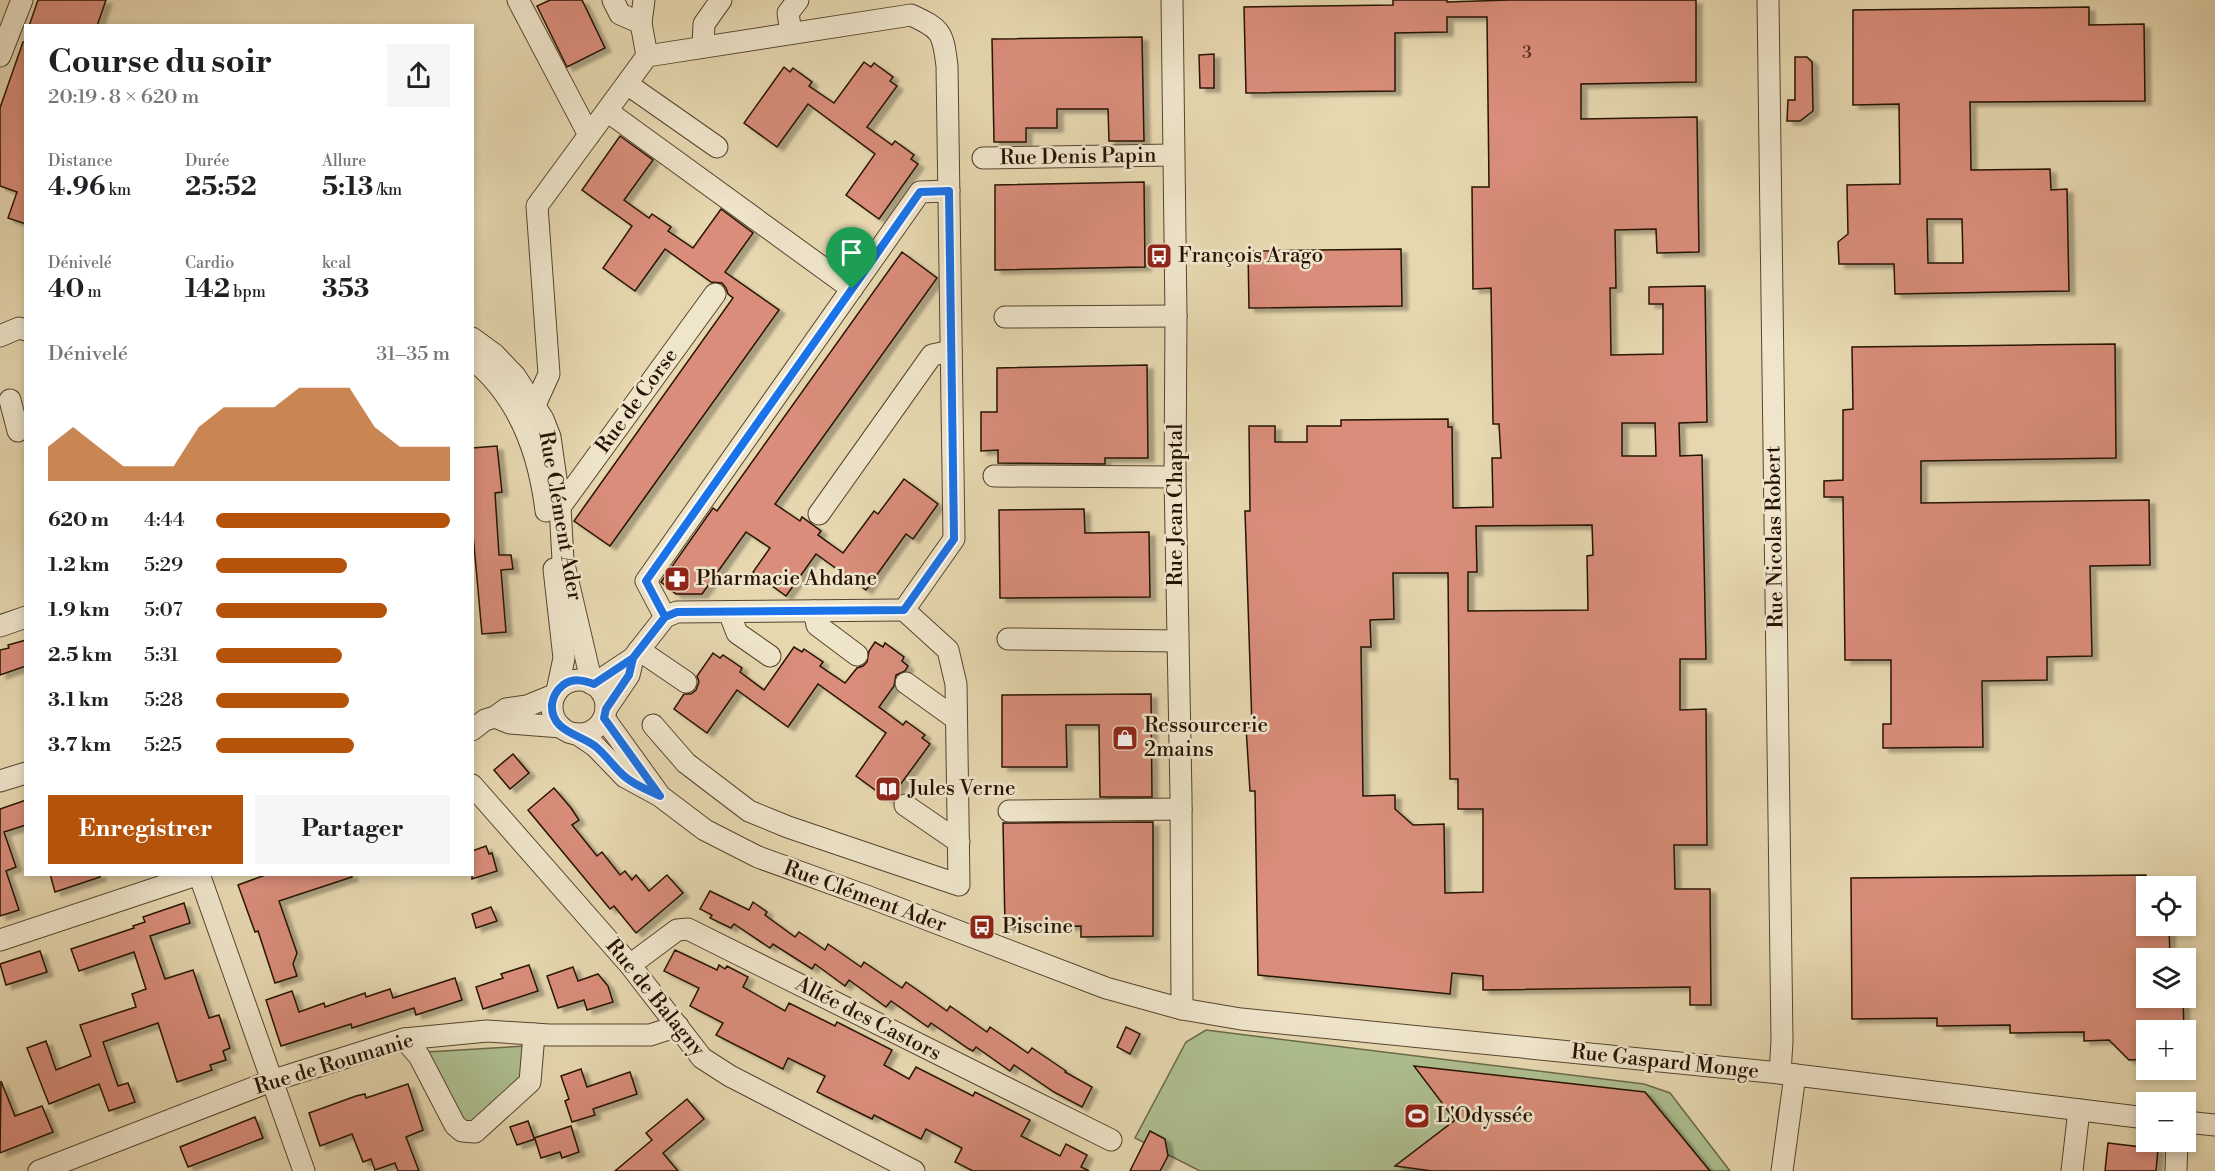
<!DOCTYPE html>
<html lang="fr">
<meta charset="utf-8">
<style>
body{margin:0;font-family:"Libre Bodoni",serif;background:#f6f6f6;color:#202124;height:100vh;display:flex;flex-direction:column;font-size:22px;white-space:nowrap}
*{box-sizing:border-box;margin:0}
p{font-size:20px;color:#757577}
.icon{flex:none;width:33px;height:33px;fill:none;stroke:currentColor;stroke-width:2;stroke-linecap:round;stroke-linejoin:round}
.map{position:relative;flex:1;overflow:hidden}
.panel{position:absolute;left:24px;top:24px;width:450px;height:852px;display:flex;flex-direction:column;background:#fff;border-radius:0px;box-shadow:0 3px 9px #0003}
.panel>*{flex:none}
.controls{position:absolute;left:2136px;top:876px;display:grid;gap:12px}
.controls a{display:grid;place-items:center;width:60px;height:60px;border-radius:0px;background:#fff;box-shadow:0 3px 9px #0003;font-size:30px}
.pin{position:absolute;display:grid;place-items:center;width:51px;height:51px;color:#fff;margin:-62px -26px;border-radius:50% 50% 50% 0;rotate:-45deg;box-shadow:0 0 6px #0007}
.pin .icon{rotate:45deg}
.round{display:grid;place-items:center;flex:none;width:63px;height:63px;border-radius:0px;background:#f6f6f6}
.summary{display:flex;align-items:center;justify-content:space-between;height:102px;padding:0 24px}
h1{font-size:33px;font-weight:700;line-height:45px}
.figures{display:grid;grid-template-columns:repeat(3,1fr);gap:9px;height:102px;padding:6px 24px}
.figures div{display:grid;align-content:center}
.figures b{font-size:26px;font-weight:700}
.figures small{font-size:16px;font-weight:400}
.figures p{font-size:16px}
.chart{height:168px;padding:12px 24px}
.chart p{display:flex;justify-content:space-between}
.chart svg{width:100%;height:108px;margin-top:6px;fill:#b45309;opacity:.7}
.cta{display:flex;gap:12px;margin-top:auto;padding:12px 24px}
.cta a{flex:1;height:69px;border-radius:0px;background:#b45309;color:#fff;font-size:24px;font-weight:700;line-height:69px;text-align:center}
.cta a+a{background:#f6f6f6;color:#202124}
ul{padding:0 24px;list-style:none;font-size:20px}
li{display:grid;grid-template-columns:96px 72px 1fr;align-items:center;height:45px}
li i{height:15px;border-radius:8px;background:#b45309}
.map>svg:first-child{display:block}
.green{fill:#aebf90;stroke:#6a694a;stroke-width:1.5}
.building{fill:#d98d7a;stroke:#261304;stroke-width:1.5;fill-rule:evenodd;filter:url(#shadow)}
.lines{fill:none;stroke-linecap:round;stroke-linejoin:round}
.minor-casing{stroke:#56442f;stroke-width:23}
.minor{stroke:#efe5cb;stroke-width:21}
.route-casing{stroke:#fff;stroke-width:12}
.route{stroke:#1a73e8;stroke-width:8}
.labels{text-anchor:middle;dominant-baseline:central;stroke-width:5;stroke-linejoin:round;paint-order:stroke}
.number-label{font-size:18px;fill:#533222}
.street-label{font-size:21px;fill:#261304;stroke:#efe5cb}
.poi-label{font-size:21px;fill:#261304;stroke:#efe5cb;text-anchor:start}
</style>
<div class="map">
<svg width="2215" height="1171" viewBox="0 0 2215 1171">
<defs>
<filter id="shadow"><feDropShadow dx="6" dy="4" stdDeviation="1.5" flood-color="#0004"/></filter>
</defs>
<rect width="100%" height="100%" fill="#e6d7af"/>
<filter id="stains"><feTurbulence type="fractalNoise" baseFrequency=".00333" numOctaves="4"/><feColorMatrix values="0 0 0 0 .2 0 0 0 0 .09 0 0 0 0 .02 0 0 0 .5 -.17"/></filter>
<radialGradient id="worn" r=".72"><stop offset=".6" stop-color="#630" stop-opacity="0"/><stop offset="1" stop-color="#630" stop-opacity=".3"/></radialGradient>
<g class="green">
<polygon points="1206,1030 1644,1084 1670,1093 1730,1171 1200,1171 1135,1138 1186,1042"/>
<polygon points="525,1046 523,1074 473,1121 465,1122 427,1052"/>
</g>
<g class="building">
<polygon points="38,0 106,0 97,26 29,26"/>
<polygon points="550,0 582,0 605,48 567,67 537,6"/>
<path d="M 1393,0 L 1447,0 L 1447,2 L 1509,0 L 1696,0 L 1696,82 L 1581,84 L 1581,119 L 1697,117 L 1699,252 L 1657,253 L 1656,229 L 1615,230 L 1616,288 L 1610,288 L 1611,355 L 1663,354 L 1663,304 L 1649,304 L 1649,287 L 1705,286 L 1707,422 L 1679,423 L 1680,456 L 1702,455 L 1706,659 L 1680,659 L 1680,710 L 1706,709 L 1707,845 L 1674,845 L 1675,889 L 1710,889 L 1711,1005 L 1690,1005 L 1690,987 L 1483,990 L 1483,976 L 1452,973 L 1450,994 L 1258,975 L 1255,791 L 1250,791 L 1246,727 L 1252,727 L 1245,511 L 1250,511 L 1249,426 L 1275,426 L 1275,442 L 1307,442 L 1307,426 L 1341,426 L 1341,420 L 1448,419 L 1448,427 L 1452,427 L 1453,508 L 1493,507 L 1492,458 L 1501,458 L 1499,424 L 1493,424 L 1491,288 L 1473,289 L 1472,187 L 1489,187 L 1487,17 L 1447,17 L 1447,32 L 1395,33 L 1395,91 L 1246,93 L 1244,7 L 1393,5 ZM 1622,423 L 1655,423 L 1656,456 L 1622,456 ZM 1592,525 L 1593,555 L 1587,556 L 1588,610 L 1468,611 L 1468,572 L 1477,572 L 1476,526 ZM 1393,573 L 1448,573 L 1450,779 L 1458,779 L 1458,809 L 1483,809 L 1483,892 L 1445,893 L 1444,824 L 1413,825 L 1395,809 L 1395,795 L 1363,796 L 1361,647 L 1371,647 L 1370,620 L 1394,619 Z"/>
<path d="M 2089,7 L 2089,25 L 2144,24 L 2145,101 L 1970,102 L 1971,170 L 2050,169 L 2051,190 L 2067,189 L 2069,291 L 1895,294 L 1894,264 L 1839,264 L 1838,242 L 1848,234 L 1847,185 L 1900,184 L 1899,104 L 1853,105 L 1853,10 ZM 1927,219 L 1962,219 L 1963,263 L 1928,263 Z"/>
<polygon points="1142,37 1144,141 1109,141 1108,109 1057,109 1057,128 1026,128 1026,142 994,142 992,39"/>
<polygon points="23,42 26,42 26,224 8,218 17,192 0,186 0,108"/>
<polygon points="1214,54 1214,88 1200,88 1199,55"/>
<polygon points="1795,57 1807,57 1812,62 1813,111 1800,121 1787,121 1788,100 1795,100"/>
<polygon points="864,62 871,67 874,63 893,77 890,81 897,86 867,127 892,145 895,141 914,155 911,159 918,164 879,219 846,195 875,154 808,104 777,147 744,123 784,67 790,72 793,68 812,82 809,86 834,103"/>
<polygon points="620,136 653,160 624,200 649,218 652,214 671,227 668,231 693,248 721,209 753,233 725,272 779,310 610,546 574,521 733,298 728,294 726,288 722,283 711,282 665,249 635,291 603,268 632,226 582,190"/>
<polygon points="1144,182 1145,267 995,270 995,185"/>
<polygon points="1401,249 1402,306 1249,308 1248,251"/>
<polygon points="902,252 937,278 775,504 800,521 802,517 821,531 818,535 843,553 874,511 878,514 904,479 938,504 913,539 906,534 866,590 816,554 786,596 753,572 770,548 746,532 702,594 676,594 661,582 713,508 717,511"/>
<polygon points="2115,344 2116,458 1921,461 1921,503 2149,500 2150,565 2090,566 2092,656 2047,657 2047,680 1982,681 1983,747 1883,748 1883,724 1891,724 1891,660 1845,660 1843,497 1824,497 1824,481 1843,480 1843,410 1853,409 1852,347"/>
<polygon points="1147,365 1148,458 1105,458 1105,464 998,463 998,450 981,451 981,412 997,412 997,368"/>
<polygon points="497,446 502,492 495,493 499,555 511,555 513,569 501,570 506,632 482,634 472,523 472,448"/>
<polygon points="1084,509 1085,533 1149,532 1150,597 1000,598 999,510"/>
<polygon points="26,640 26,666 0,675 0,650 9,648 8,645"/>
<polygon points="875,642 883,647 885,643 904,657 902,661 908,666 905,671 896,675 894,686 879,707 903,725 906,721 925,735 922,738 930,744 889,800 856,776 886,733 818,684 788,727 737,690 707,733 674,709 684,694 691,694 696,690 699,682 697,676 713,653 720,658 723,655 742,668 740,672 764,690 794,647 802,652 804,649 823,662 820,666 845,683 857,668 863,666 867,662 869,651"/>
<polygon points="1151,694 1152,797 1100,797 1099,725 1066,725 1067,767 1002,767 1002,695"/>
<polygon points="513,754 529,773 510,789 494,770"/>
<polygon points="554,788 571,808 579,820 572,825 597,856 602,852 620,875 625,871 632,880 636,875 649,891 667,875 683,893 636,933 614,906 610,909 528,810"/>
<polygon points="26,800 26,825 4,832 16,867 6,871 19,910 0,916 0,809"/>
<polygon points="1153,822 1153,936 1081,937 1081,926 1005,927 1003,823"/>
<polygon points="486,846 489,854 492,853 497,871 472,879 472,851"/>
<polygon points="50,874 99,874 100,877 55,892"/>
<polygon points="268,874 351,874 352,877 279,901 297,953 293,964 297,976 275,983 258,931 255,932 238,885"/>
<polygon points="2146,875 2146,926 2169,926 2170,958 2146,958 2146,998 2183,998 2184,1030 2146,1030 2146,1059 2129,1060 2109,1040 2084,1041 2084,1032 2010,1033 2010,1025 1937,1026 1937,1018 1852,1019 1851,878"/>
<polygon points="710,891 749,910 753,902 767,912 765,915 795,937 799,932 825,950 828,944 861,967 864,962 902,988 906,982 947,1011 950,1006 987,1032 990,1027 1028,1053 1032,1048 1066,1071 1065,1072 1092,1087 1082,1107 1054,1092 1014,1065 1010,1071 976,1047 973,1051 969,1049 931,1023 928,1027 891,1001 886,1007 849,980 845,986 815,964 812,969 773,944 770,948 734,924 731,928 710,918 712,915 700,909"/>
<polygon points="184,903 190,923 150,936 165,979 193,970 209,1018 219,1015 230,1048 223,1051 226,1060 210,1065 212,1070 177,1082 158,1023 103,1042 118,1086 128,1083 135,1102 109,1111 99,1084 49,1104 27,1048 46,1041 56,1070 91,1056 80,1025 136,1007 132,994 146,989 134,952 79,971 71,949 134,928 133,926 145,922 143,917"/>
<polygon points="491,907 497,921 476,928 472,914"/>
<polygon points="675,950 717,970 719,965 725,969 727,966 748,977 743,987 785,1011 789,1003 835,1026 837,1022 892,1050 884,1065 909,1079 916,1067 973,1096 975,1092 1030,1120 1021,1136 1060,1156 1066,1144 1087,1155 1081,1167 1089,1171 973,1171 955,1162 962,1148 926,1129 921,1139 874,1115 872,1119 817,1092 825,1076 788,1058 783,1069 716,1035 723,1023 690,1006 699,988 664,971"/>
<polygon points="40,951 47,972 6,985 0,964"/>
<polygon points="529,965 538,991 483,1009 476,987 503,978 501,974"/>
<polygon points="573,967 578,981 598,974 608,986 613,1002 587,1010 584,1000 558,1008 547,976"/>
<polygon points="455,978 462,1000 416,1015 414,1008 352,1028 351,1024 281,1046 266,1000 292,991 299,1012 324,1003 325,1007 365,993 366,997 390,989 393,998"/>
<polygon points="1126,1027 1140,1034 1130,1054 1117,1047"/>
<polygon points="1414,1066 1645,1092 1710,1171 1432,1171 1395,1166 1455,1120"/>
<polygon points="581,1069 587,1087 630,1072 637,1094 593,1109 595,1115 572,1122 565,1101 569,1099 561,1076"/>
<polygon points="1,1081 15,1116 42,1106 53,1132 0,1153"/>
<polygon points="408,1084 423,1130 406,1137 419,1171 398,1171 395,1163 375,1170 371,1159 363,1162 352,1134 320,1146 309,1113 356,1096 365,1094 366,1098"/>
<polygon points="687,1099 704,1119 663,1153 678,1171 615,1171 652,1140 646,1133"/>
<polygon points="255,1117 263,1138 188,1167 180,1147"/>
<polygon points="528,1121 534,1138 571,1126 579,1152 562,1158 560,1152 541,1158 535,1139 517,1145 510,1127"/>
<polygon points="1150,1131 1165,1139 1168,1156 1160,1171 1130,1171"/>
<polygon points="2108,1143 2158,1149 2156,1171 2105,1171"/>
</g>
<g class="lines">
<g class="minor-casing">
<g id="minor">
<polyline points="518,0 589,135"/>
<polyline points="613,0 620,14 641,23"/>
<polyline points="644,0 641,23 647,56"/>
<polyline points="1172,0 1176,316 1175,477 1181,797 1182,1009"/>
<polyline points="1768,0 1782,1041 1780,1073"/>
<polyline points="791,33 788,13 798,0"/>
<polyline points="703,47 704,24 721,0"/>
<polyline points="0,56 22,0"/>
<polyline points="627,84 717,147"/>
<polyline points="607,111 852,289"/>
<polyline points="983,158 1173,155"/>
<polyline points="1005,317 1176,316"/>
<polyline points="0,336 19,328 26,330"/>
<polyline points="472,338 494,354 515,376 543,419 550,437 560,507 563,560 592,684"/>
<path d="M 472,359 C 520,397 539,453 546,511"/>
<polyline points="10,400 18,431"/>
<path d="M 518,413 L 535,405 L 549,374 L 537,206 L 647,56 L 911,15 C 942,29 943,33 947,66 L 954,539 L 904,610"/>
<polyline points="994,476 1175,477"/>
<polyline points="560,507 715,294"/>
<polyline points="819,514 932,355 951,351"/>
<polyline points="554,569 564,658 557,691"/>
<polyline points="814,611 817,625 857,655"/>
<polyline points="729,612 737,633 770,656"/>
<polyline points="665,617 646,581 920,192 949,191"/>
<polyline points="0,626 26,617"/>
<polyline points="1008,639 1177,641"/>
<polyline points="639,650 686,682"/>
<circle cx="579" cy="707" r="27"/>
<polyline points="906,683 956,719"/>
<polyline points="594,684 633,658 665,617 677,612 904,610"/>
<polyline points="606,709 629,675 633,658"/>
<polyline points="495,717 510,723 561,727"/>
<polyline points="604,718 658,793"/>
<polyline points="653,725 686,763 749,811 788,827 959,885 956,684 948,650 904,610"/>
<polyline points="472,730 485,720 495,717 506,709 527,706 554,695"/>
<polyline points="577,734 595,746 625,777 660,796 705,830 758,857 869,897 1106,988 1182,1009 1241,1019 1780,1073 2146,1118"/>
<polyline points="0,781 26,773"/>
<polyline points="472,785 630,965 702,1058 730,1076 914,1171"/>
<polyline points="905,805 959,842"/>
<polyline points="1009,811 1181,809"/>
<polyline points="199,874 304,1171"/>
<polyline points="0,940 199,874"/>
<polyline points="630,965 677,930 688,929 1111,1140"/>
<polyline points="404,1039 419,1056 455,1125 462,1131 475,1132 530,1082 534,1034"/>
<polyline points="2186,1122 2215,1125"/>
<polyline points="39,1171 271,1081 404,1039 487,1031 549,1035 650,1035 678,1026"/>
<polyline points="1782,1171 1795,1075"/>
<polyline points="2072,1171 2079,1110"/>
<polyline points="2176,1171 2177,1142"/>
</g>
</g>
<use href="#minor" class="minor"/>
</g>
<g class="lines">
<g class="route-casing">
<path id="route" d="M 852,289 L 646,581 L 665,617 L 633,658 L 629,675 L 606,709 L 604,718 L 660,796 C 648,790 634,785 624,776 C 614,767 606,755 595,746 C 579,734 550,731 552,704 C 553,697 557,690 563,685 C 573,678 583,680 594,684 L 633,658 L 665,617 L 677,612 L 904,610 L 954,539 L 949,191 L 920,192 L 852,289"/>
</g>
<use href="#route" class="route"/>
</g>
<defs>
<g id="bus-square" transform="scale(1.35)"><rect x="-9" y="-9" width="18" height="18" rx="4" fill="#8f2418" stroke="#efe5cb"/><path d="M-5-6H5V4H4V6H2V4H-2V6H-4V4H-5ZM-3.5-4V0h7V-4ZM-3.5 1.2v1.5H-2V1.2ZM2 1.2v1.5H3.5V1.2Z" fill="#fff"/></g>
<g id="pharmacy-square" transform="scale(1.35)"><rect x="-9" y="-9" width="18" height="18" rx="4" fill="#8f2418" stroke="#efe5cb"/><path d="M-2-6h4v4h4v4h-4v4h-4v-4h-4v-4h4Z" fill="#fff"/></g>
<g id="shop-square" transform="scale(1.35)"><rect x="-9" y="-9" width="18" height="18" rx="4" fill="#8f2418" stroke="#efe5cb"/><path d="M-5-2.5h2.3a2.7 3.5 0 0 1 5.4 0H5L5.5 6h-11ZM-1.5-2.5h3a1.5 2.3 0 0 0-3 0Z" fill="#fff"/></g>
<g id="library-square" transform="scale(1.35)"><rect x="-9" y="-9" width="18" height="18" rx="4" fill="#8f2418" stroke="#efe5cb"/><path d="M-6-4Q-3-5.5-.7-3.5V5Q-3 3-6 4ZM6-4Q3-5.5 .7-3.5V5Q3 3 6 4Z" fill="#fff"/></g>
<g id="stadium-square" transform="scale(1.35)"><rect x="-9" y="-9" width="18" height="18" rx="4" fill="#8f2418" stroke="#efe5cb"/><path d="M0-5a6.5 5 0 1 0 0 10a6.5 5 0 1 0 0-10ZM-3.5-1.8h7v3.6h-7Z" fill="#fff"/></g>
</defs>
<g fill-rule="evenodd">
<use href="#bus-square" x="1159" y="256"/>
<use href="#pharmacy-square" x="677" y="579"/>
<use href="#shop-square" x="1125" y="738"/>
<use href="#library-square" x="888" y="789"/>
<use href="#bus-square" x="982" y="927"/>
<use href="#stadium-square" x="1417" y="1116"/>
</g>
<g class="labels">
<g class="number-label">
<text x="1527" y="52">3</text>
</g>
<g class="street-label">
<text transform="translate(1078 157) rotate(-1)">Rue Denis Papin</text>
<text transform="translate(637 401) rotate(-54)">Rue de Corse</text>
<text transform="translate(1176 505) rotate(-90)">Rue Jean Chaptal</text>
<text transform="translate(560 516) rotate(80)">Rue Clément Ader</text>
<text transform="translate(1775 537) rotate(-91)">Rue Nicolas Robert</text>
<text transform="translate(865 897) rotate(20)">Rue Clément Ader</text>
<text transform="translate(655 998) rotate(51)">Rue de Balagny</text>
<text transform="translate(868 1019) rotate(27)">Allée des Castors</text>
<text transform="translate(1665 1062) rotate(6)">Rue Gaspard Monge</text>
<text transform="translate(334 1064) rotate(-17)">Rue de Roumanie</text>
</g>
<g class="poi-label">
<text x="1178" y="256">François Arago</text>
<text x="696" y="579">Pharmacie Ahdane</text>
<text x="1144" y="726">Ressourcerie<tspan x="1144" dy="24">2mains</tspan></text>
<text x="908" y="789">Jules Verne</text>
<text x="1002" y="927">Piscine</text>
<text x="1436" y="1116">L'Odyssée</text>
</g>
</g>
<rect width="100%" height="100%" filter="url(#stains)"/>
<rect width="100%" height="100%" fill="url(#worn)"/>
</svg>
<div class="controls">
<a><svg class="icon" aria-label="locate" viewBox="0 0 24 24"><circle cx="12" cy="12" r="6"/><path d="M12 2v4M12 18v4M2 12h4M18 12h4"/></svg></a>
<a><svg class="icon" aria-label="layers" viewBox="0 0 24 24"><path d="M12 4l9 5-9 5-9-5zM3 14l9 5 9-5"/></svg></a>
<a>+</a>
<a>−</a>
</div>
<div class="pin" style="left:852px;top:289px;background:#1e9e55"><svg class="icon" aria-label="arrive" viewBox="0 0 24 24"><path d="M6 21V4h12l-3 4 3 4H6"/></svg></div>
<section class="panel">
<div class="summary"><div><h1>Course du soir</h1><p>20:19 · 8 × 620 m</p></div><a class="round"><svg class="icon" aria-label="share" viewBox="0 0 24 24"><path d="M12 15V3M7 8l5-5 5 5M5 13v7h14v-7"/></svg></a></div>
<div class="figures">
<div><p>Distance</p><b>4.96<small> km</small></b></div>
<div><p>Durée</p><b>25:52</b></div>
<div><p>Allure</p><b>5:13<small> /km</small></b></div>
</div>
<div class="figures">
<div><p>Dénivelé</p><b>40<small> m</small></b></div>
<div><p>Cardio</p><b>142<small> bpm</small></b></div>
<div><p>kcal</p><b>353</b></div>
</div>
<div class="chart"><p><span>Dénivelé</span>31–35 m</p>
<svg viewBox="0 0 160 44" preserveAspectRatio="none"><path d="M0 44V30L10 22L20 30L30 38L40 38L50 38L60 22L70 14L80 14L90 14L100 6L110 6L120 6L130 22L140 30L150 30L160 30V44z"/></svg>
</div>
<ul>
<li><b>620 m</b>4:44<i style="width:100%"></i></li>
<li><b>1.2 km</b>5:29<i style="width:56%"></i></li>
<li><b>1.9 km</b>5:07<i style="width:73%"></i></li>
<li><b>2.5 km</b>5:31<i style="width:54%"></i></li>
<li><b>3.1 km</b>5:28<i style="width:57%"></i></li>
<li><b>3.7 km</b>5:25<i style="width:59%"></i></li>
</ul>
<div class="cta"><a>Enregistrer</a><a>Partager</a></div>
</section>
</div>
